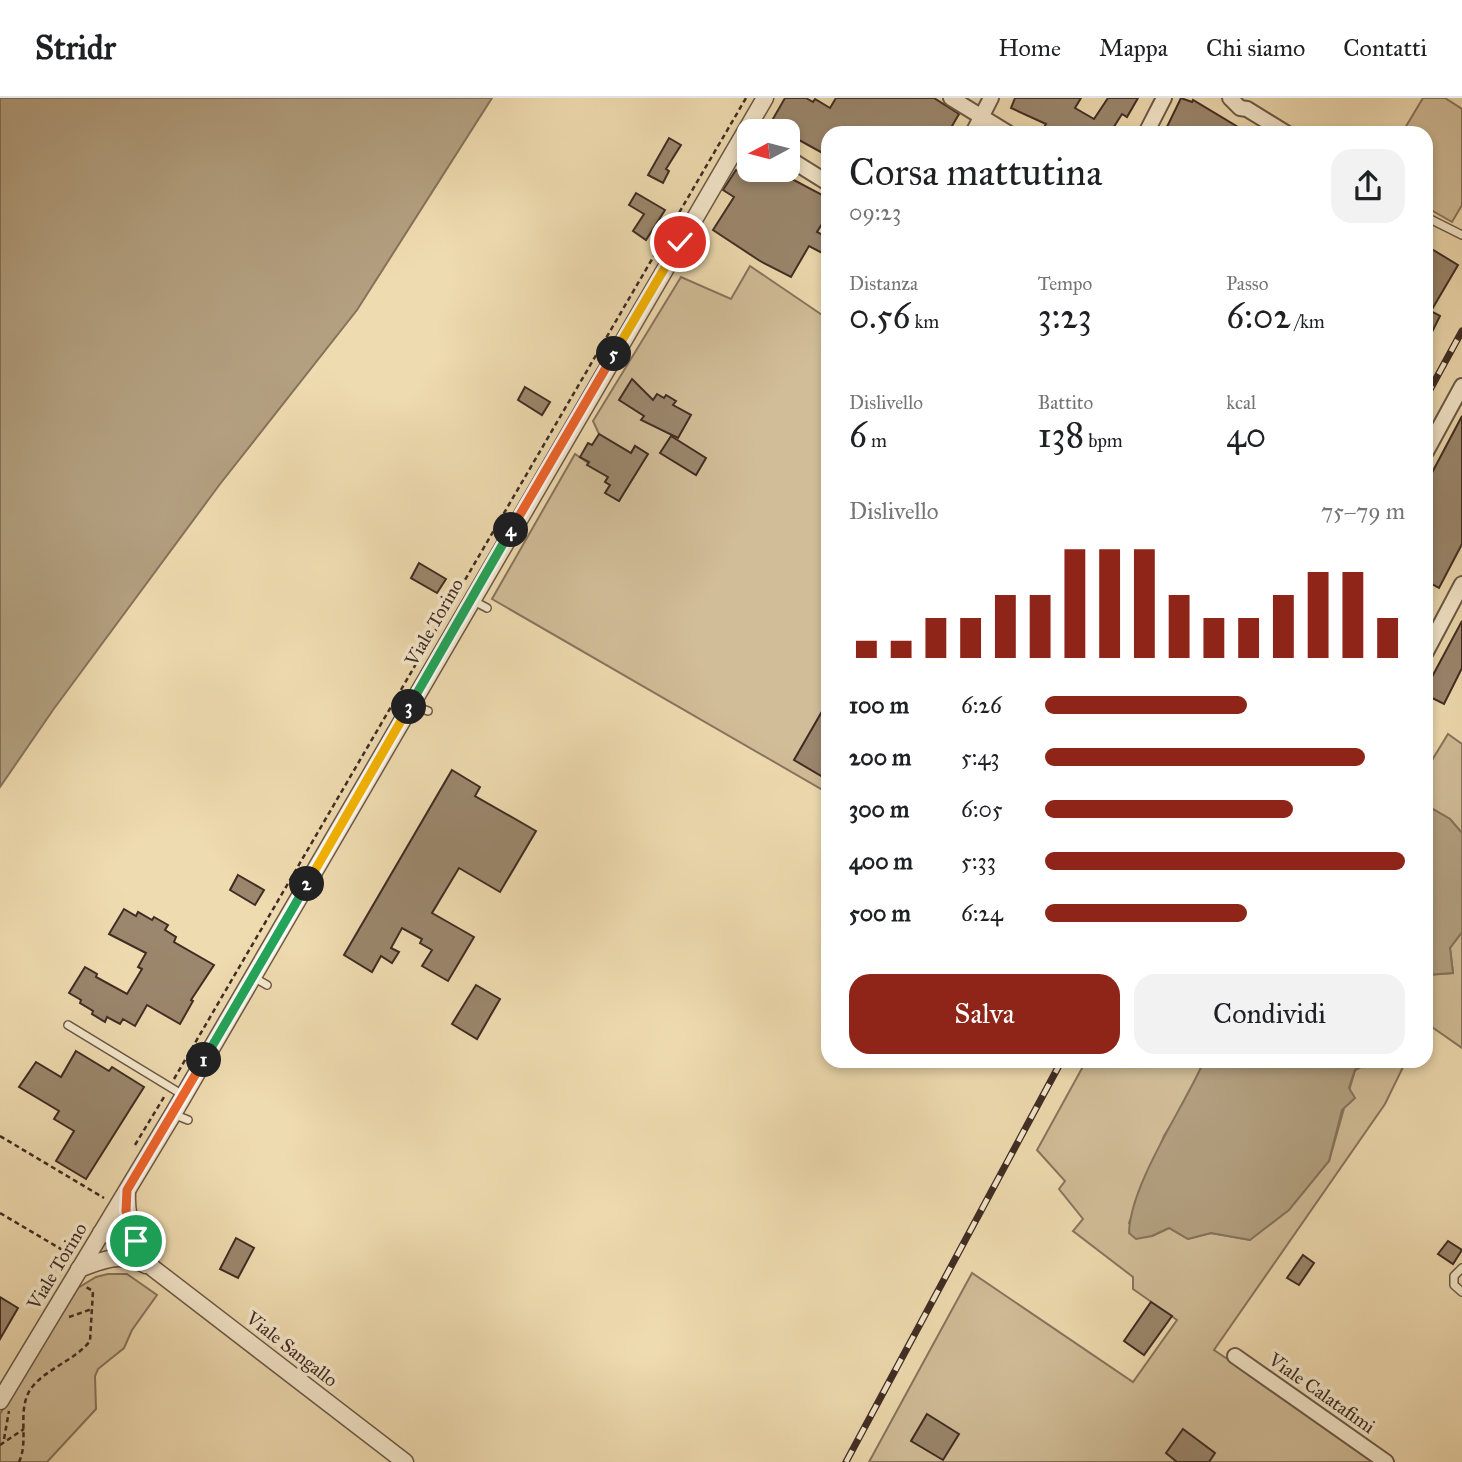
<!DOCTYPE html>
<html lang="it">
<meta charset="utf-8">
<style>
body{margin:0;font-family:"IM FELL Great Primer",serif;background:#f2f2f2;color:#202124;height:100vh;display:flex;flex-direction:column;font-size:26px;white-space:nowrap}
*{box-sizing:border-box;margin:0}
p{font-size:23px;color:#757577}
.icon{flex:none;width:38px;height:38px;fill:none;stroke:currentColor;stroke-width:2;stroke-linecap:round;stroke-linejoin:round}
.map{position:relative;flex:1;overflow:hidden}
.side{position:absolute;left:821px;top:28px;width:612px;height:942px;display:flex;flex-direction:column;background:#fff;border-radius:21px;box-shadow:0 4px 10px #0003}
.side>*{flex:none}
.needle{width:46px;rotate:263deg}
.tools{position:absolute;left:737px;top:21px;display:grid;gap:14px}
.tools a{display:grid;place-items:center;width:63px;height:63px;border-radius:14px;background:#fff;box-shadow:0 4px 10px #0003;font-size:35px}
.pin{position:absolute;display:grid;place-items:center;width:60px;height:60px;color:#fff;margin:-30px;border:4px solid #fff;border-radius:50%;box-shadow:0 2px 7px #0007}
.km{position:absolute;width:35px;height:35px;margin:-18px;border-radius:50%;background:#222;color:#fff;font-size:19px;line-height:35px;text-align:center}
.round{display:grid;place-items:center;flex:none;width:74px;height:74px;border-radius:21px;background:#f2f2f2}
.summary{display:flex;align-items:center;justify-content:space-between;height:119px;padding:0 28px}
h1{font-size:38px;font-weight:600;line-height:52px}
.metrics{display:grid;grid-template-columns:repeat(3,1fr);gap:10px;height:119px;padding:7px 28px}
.metrics div{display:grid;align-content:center}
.metrics b{font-size:35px;font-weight:600}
.metrics small{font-size:19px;font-weight:400}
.metrics p{font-size:19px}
.chart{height:196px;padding:14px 28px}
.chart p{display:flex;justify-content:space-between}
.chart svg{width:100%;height:126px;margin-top:7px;stroke:#8f2418;stroke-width:6}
.button{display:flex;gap:14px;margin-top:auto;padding:14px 28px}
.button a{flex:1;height:80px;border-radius:21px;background:#8f2418;color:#fff;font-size:28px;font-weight:600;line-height:80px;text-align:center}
.button a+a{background:#f2f2f2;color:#202124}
ul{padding:0 28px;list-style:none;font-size:23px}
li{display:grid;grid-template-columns:112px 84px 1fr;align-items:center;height:52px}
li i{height:18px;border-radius:9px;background:#8f2418}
header{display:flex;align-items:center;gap:42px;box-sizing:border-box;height:98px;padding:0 35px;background:#fff;border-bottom:2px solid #e0e0e0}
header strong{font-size:33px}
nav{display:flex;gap:38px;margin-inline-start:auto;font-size:24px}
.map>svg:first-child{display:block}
.green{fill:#d1bd98;stroke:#88745e;stroke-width:2}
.water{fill:#b3a080;stroke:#85725b;stroke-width:2}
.building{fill:#9b876d;stroke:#3f2c24;stroke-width:2}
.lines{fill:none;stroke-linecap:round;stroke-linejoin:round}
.service-casing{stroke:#6b5847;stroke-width:10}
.minor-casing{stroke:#6b5847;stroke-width:18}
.tertiary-casing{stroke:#6b5847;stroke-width:19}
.path{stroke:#3f2c24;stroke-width:2.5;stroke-dasharray:5 3.5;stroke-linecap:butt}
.service{stroke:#f5e8cc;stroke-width:7}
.minor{stroke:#f5e8cc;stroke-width:14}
.tertiary{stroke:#f5e8cc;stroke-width:16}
.rail-casing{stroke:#3f2c24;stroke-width:7}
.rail{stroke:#f5e8cc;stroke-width:4.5;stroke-dasharray:13;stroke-linecap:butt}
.split-1-casing{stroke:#fff;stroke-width:14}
.split-2-casing{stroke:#fff;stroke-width:14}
.split-3-casing{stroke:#fff;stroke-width:14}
.split-4-casing{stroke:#fff;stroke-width:14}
.split-5-casing{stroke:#fff;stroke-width:14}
.split-6-casing{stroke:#fff;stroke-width:14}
.split-1{stroke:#f0652b;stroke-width:9}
.split-2{stroke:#22a559;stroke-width:9}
.split-3{stroke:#f5b400;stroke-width:9}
.split-4{stroke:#22a559;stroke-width:9}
.split-5{stroke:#f0652b;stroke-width:9}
.split-6{stroke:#f5b400;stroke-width:9}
.labels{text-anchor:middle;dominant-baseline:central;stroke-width:7;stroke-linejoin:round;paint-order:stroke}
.street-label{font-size:19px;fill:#3f2c24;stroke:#f5e8cc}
</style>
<header>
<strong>Stridr</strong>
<nav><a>Home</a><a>Mappa</a><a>Chi siamo</a><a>Contatti</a></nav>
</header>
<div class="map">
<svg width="1462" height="1364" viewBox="0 0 1462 1364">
<rect width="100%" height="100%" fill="#efdbb0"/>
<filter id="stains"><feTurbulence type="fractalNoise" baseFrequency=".00286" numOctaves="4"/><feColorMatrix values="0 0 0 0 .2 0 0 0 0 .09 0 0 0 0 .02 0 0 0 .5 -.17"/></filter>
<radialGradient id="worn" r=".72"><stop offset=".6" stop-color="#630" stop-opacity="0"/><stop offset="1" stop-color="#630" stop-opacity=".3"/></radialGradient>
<g class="green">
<polygon points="1423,0 1445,0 1462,11 1462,107 1452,124 1426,109 1426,35 1402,35"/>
<polygon points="750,168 828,221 828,695 492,501 575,356 608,379 605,384 610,387 606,395 619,403 647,356 635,348 631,355 599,336 593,323 681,179 731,201"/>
<polygon points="1448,636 1462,646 1462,735 1450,721 1426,707 1426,672"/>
<polygon points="1462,813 1462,950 1429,927 1426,930 1426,877 1453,875 1450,850 1462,834"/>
<polygon points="1086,963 1204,963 1188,999 1164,1038 1129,1125 1152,1138 1169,1130 1188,1141 1211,1135 1250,1142 1329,1063 1355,972 1372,963 1406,963 1385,1006 1214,1252 1380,1364 869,1364 972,1175 1133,1284 1177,1222 1133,1191 1133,1179 1073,1133 1083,1121 1059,1091 1065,1083 1037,1052"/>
<polygon points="108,1176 127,1176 157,1197 132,1232 124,1250 98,1271 95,1278 96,1311 47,1364 0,1364 0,1316 78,1190 96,1179"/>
</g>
<g class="water">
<polygon points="0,0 492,0 357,212 220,386 53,612 0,689"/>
<polygon points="1426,707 1450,721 1462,735 1462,834 1450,850 1453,875 1426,877"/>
<path d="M 1204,963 L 1372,963 L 1355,972 L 1349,990 L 1355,1000 L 1342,1012 L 1329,1063 L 1289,1112 L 1250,1142 L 1211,1135 L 1188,1141 L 1169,1130 L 1152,1138 L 1136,1141 L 1129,1135 C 1130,1086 1184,1009 1204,963 Z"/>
</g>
<g class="building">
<polygon points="785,0 806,0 813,4 815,1 830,10 836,0 934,0 959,16 948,35 828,35 828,58 770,26"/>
<polygon points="1015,0 1081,0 1075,10 1094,21 1108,0 1138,0 1127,19 1122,16 1110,35 1053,35 1044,29 1046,26 1011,10"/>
<polygon points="1181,0 1192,4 1193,2 1248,35 1164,35"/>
<polygon points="669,40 681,47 666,71 669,73 663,85 648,77"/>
<polygon points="736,72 742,76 744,72 775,72 828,100 828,116 817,134 828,140 828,158 809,148 791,179 760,163 713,132 734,99 723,92"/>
<polygon points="636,95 665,112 646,142 633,133 644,116 629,107"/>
<polygon points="1430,150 1458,167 1431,213 1440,218 1426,246 1426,157"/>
<polygon points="632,281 653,302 657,296 664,300 666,297 676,303 673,307 691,317 678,340 641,322 644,318 619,302"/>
<polygon points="525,289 550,304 542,317 518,302"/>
<polygon points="1462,318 1462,446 1439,490 1426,483 1426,386"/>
<polygon points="599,336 631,355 635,348 648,356 619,403 605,395 610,387 605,384 608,379 587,367 589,364 580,359 588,345 592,347"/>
<polygon points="671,338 706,360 696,377 660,355"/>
<polygon points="419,465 446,481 437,495 411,480"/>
<polygon points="1462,523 1462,570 1444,606 1426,597 1426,590"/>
<polygon points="828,603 828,682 794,662"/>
<polygon points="452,672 480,689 475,698 536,733 500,794 459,770 432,815 474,839 448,883 422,868 432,852 420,845 422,841 402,830 391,850 399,854 392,865 381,858 372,874 344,857"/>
<polygon points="238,777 264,792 255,807 230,792"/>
<polygon points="124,811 136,818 138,814 152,822 154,819 168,827 165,832 176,839 174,844 214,867 191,902 193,903 180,926 147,907 135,928 123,921 120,926 107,919 105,924 92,916 93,913 80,905 81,902 69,895 85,869 97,876 96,879 127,896 142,871 138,869 146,855 109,836"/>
<polygon points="476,887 500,901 477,941 452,926"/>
<polygon points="76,953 109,973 112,969 144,989 86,1081 56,1063 74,1033 54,1021 59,1013 19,989 36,964 61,979"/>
<polygon points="236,1140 254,1150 238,1180 220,1171"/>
<polygon points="1448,1143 1462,1152 1453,1166 1438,1156"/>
<polygon points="1303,1157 1314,1165 1299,1187 1287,1180"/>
<polygon points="0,1199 18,1210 0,1241"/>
<polygon points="1151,1204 1172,1218 1144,1257 1124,1243"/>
<polygon points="927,1316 959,1336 943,1362 911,1343"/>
<polygon points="1183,1331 1215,1355 1209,1364 1177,1364 1166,1355"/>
</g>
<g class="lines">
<g class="service-casing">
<g id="service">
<polyline points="1426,119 1462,137"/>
<polyline points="472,502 487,510"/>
<polyline points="412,607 428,613"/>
<polyline points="253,879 267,887"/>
<polyline points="68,927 183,997"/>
<polyline points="173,1016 188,1022"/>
<polyline points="1462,1170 1454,1178 1454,1187 1462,1194"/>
</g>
</g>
<g class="minor-casing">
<g id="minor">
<polyline points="951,0 1008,35"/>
<polyline points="1230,0 1240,10 1247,11 1286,35"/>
<polyline points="973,35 991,0"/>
<polyline points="1146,35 1164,0"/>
<polyline points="788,60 828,85"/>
<polyline points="1426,354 1462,288"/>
<polyline points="1426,554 1462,486"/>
<polyline points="1235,1258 1386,1364"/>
</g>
</g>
<g class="tertiary-casing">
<g id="tertiary">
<path d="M 127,1093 C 126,1117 131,1134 143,1155"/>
<path d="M 101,1135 C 124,1139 138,1156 154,1171 L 405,1364"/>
<path d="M 79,1171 C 105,1161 120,1154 146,1167"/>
<polyline points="0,1303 173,1016 765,0"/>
</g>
</g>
<g class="path">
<polyline points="174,981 746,0"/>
<polyline points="0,1038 104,1100"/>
<polyline points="135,1047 164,999"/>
<polyline points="0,1115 71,1157"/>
<polyline points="69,1219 92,1211"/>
<polyline points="4,1341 9,1313"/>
<polyline points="0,1347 24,1331"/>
<path d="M 19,1364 C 30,1341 15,1309 33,1288 C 48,1270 75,1262 90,1243 L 93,1193 L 86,1189"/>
</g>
<use href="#service" class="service"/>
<use href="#minor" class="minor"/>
<use href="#tertiary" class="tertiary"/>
<g class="rail-casing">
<g id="rail">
<polyline points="1426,299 1462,233"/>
<polyline points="846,1364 1062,962"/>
</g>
</g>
<use href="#rail" class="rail"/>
</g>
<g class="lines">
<g class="split-1-casing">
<polyline id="split-1" points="136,1143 126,1113 127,1092 204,962"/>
</g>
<g class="split-2-casing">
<polyline id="split-2" points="204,962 307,786"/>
</g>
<g class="split-3-casing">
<polyline id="split-3" points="307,786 409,609"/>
</g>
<g class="split-4-casing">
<polyline id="split-4" points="409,609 511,432"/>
</g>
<g class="split-5-casing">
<polyline id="split-5" points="511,432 614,256"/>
</g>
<g class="split-6-casing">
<polyline id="split-6" points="614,256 680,144"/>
</g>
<use href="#split-1" class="split-1"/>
<use href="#split-2" class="split-2"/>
<use href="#split-3" class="split-3"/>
<use href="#split-4" class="split-4"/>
<use href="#split-5" class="split-5"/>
<use href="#split-6" class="split-6"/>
</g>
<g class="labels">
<g class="street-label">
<text transform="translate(434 524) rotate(-60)">Viale Torino</text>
<text transform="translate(57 1168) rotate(-59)">Viale Torino</text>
<text transform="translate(292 1251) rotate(38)">Viale Sangallo</text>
<text transform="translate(1322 1295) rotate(35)">Viale Calatafimi</text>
</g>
</g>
<rect width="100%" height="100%" filter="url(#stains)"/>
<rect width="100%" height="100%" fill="url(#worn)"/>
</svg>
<div class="tools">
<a><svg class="needle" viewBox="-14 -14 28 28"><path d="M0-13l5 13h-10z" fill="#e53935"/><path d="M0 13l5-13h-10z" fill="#757577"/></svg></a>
</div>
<div class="pin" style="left:136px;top:1143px;background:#1e9e55"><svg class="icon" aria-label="arrive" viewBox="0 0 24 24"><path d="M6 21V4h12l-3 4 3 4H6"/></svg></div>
<div class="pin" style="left:680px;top:144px;background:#d93025"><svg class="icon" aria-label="check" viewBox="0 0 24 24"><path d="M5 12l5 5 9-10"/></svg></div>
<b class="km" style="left:204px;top:962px">1</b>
<b class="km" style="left:307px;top:786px">2</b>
<b class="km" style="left:409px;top:609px">3</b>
<b class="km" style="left:511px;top:432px">4</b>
<b class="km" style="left:614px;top:256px">5</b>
<section class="side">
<div class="summary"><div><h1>Corsa mattutina</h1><p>09:23</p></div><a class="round"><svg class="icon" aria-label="share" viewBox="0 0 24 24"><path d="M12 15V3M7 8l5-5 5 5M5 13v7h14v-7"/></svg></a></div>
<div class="metrics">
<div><p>Distanza</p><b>0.56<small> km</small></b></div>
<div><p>Tempo</p><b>3:23</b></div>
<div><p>Passo</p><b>6:02<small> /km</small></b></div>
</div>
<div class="metrics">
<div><p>Dislivello</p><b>6<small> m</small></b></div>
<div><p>Battito</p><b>138<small> bpm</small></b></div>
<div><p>kcal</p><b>40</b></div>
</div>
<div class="chart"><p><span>Dislivello</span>75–79 m</p>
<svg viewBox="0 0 160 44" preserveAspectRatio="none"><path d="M5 44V38M15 44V38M25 44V30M35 44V30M45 44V22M55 44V22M65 44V6M75 44V6M85 44V6M95 44V22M105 44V30M115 44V30M125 44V22M135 44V14M145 44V14M155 44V30"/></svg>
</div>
<ul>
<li><b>100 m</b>6:26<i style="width:56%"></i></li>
<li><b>200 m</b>5:43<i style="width:89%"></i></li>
<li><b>300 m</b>6:05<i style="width:69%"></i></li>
<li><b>400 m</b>5:33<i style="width:100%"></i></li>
<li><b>500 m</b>6:24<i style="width:56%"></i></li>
</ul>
<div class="button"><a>Salva</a><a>Condividi</a></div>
</section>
</div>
